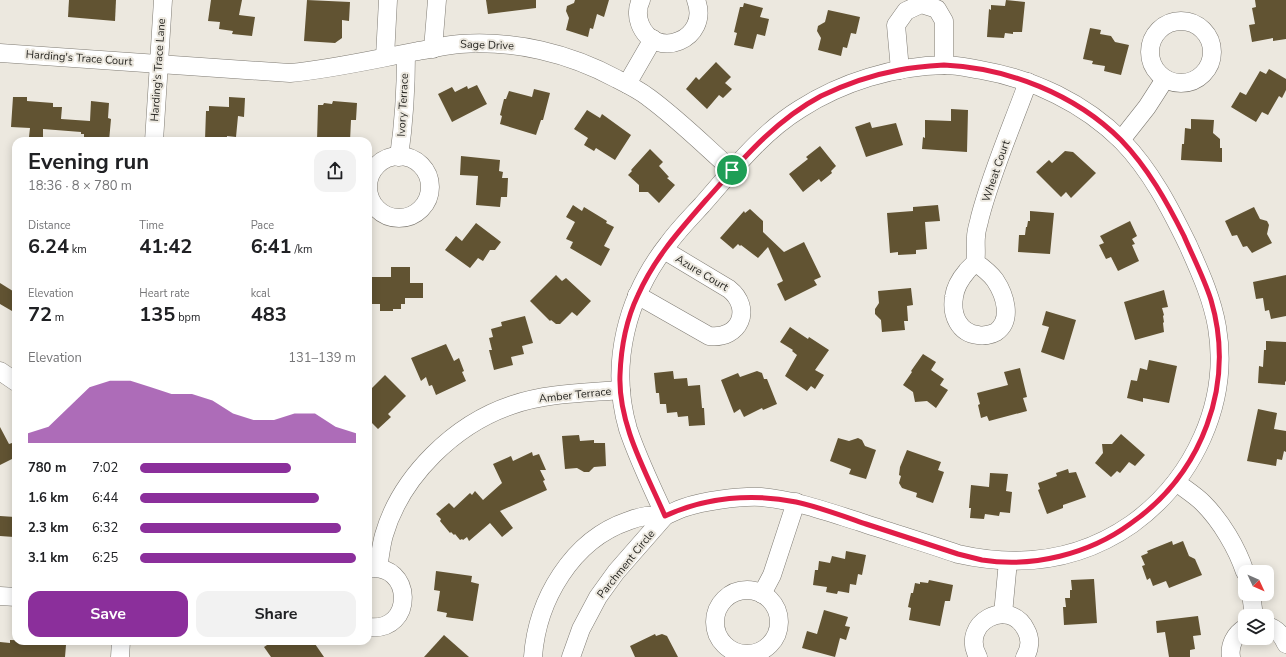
<!DOCTYPE html>
<meta charset="utf-8">
<style>
body{margin:0;font-family:"Nunito Sans",sans-serif;background:#f2f2f2;color:#202124;height:100vh;display:flex;flex-direction:column;font-size:15px;white-space:nowrap}
*{box-sizing:border-box;margin:0}
p{font-size:13px;color:#757577}
.icon{flex:none;width:22px;height:22px;fill:none;stroke:currentColor;stroke-width:2;stroke-linecap:round;stroke-linejoin:round}
.map{position:relative;flex:1;overflow:hidden}
.drawer{position:absolute;left:12px;top:137px;width:360px;height:508px;display:flex;flex-direction:column;background:#fff;border-radius:12px;box-shadow:0 2px 10px #0003}
.drawer>*{flex:none}
.needle{width:26px;rotate:134deg}
.buttons{position:absolute;left:1238px;top:565px;display:grid;gap:8px}
.buttons a{display:grid;place-items:center;width:36px;height:36px;border-radius:8px;background:#fff;box-shadow:0 2px 10px #0003;font-size:20px}
.pin{position:absolute;display:grid;place-items:center;width:34px;height:34px;color:#fff;margin:-17px;border:2px solid #fff;border-radius:50%;box-shadow:0 1px 4px #0007}
.round{display:grid;place-items:center;flex:none;width:42px;height:42px;border-radius:12px;background:#f2f2f2}
.head{display:flex;align-items:center;justify-content:space-between;height:68px;padding:0 16px}
h1{font-size:22px;font-weight:700;line-height:30px}
.stats{display:grid;grid-template-columns:repeat(3,1fr);gap:6px;height:68px;padding:4px 16px}
.stats div{display:grid;align-content:center}
.stats b{font-size:20px;font-weight:700}
.stats small{font-size:11px;font-weight:400}
.stats p{font-size:11px}
.chart{height:112px;padding:8px 16px}
.chart p{display:flex;justify-content:space-between}
.chart svg{width:100%;height:72px;margin-top:4px;fill:#8b2f9b;opacity:.7}
.action{display:flex;gap:8px;margin-top:auto;padding:8px 16px}
.action a{flex:1;height:46px;border-radius:12px;background:#8b2f9b;color:#fff;font-size:16px;font-weight:700;line-height:46px;text-align:center}
.action a+a{background:#f2f2f2;color:#202124}
ul{padding:0 16px;list-style:none;font-size:13px}
li{display:grid;grid-template-columns:64px 48px 1fr;align-items:center;height:30px}
li i{height:10px;border-radius:5px;background:#8b2f9b}
.map>svg:first-child{display:block}
.building{fill:#615332}
.lines{fill:none;stroke-linecap:round;stroke-linejoin:round}
.minor-casing{stroke:#7f7b73;stroke-width:19}
.minor{stroke:#fff;stroke-width:18}
.route-casing{stroke:#fff;stroke-width:8}
.route{stroke:#e11d48;stroke-width:5}
.labels{text-anchor:middle;dominant-baseline:central;stroke-width:4;stroke-linejoin:round;paint-order:stroke}
.street-label{font-size:11px;fill:#272622;stroke:#ece8df}
</style>
<div class="map">
<svg width="1286" height="657" viewBox="0 0 1286 657">
<rect width="100%" height="100%" fill="#ece8df"/>
<g class="building">
<polygon points="69,0 116,0 115,21 68,17"/>
<polygon points="211,0 242,0 239,15 255,17 252,36 232,34 233,31 219,29 220,22 208,21"/>
<polygon points="307,0 350,2 349,21 342,20 342,38 335,43 304,41"/>
<polygon points="486,0 536,0 536,8 488,14"/>
<polygon points="575,0 609,0 604,17 597,14 593,29 590,28 588,37 566,30 569,18 566,11 567,6 574,3"/>
<polygon points="1006,0 1025,2 1022,32 1013,32 1013,34 1005,33 1004,38 987,37 989,9 991,10 991,5 1005,6"/>
<polygon points="1255,0 1286,0 1286,39 1273,41 1273,38 1252,42 1249,25 1255,24 1252,8 1256,7"/>
<polygon points="744,3 763,8 760,17 769,19 765,36 757,34 753,49 734,45 737,33 734,32 740,7 743,7"/>
<polygon points="828,10 860,17 856,34 851,33 847,48 843,47 841,56 818,50 821,38 817,31 818,26 825,22"/>
<polygon points="1090,28 1101,30 1100,34 1111,36 1115,42 1129,45 1121,75 1104,71 1105,66 1092,64 1093,61 1083,59"/>
<polygon points="716,62 731,77 725,83 732,89 723,98 719,95 707,109 686,89 696,77 699,80"/>
<polygon points="1269,69 1286,79 1286,90 1282,98 1279,96 1268,115 1262,112 1256,122 1231,107 1240,92 1246,95 1260,71 1266,74"/>
<polygon points="477,85 487,104 452,122 438,94 452,87 455,92 467,86 468,89"/>
<polygon points="534,89 550,93 543,120 541,120 536,135 500,124 502,116 500,115 504,99 506,99 509,91 532,97"/>
<polygon points="13,97 27,97 27,101 53,103 53,107 62,107 61,119 90,121 91,101 109,103 108,118 111,119 109,141 84,141 84,134 81,134 81,132 43,129 43,138 29,137 30,128 11,127"/>
<polygon points="229,97 245,98 244,117 238,116 236,137 227,136 227,141 205,140 206,111 209,111 209,106 229,107"/>
<polygon points="333,101 357,103 356,120 351,120 350,141 317,141 318,105 323,105 324,103 332,104"/>
<polygon points="951,109 968,110 967,152 922,149 923,137 925,138 925,120 951,121"/>
<polygon points="587,110 600,118 602,114 631,135 615,160 596,148 594,151 584,145 588,138 574,129"/>
<polygon points="1191,119 1214,120 1213,133 1220,139 1220,148 1222,148 1222,162 1181,160 1182,144 1184,144 1185,128 1191,129"/>
<polygon points="870,122 872,128 896,123 903,145 866,157 855,127"/>
<polygon points="820,146 836,166 831,171 832,173 821,182 819,179 803,192 789,174 808,159 806,157"/>
<polygon points="650,149 663,162 659,166 669,177 667,178 675,185 659,203 648,192 639,192 639,185 628,175 632,171 631,170"/>
<polygon points="1065,151 1073,152 1096,173 1071,198 1066,192 1061,197 1036,172 1049,160 1052,163"/>
<polygon points="461,156 500,160 499,171 503,172 502,178 508,178 507,197 501,197 500,207 476,205 478,176 460,175"/>
<polygon points="573,205 582,211 584,207 607,221 606,223 614,227 604,246 610,249 601,266 570,248 573,242 566,239 575,222 566,217"/>
<polygon points="938,205 940,221 925,222 927,249 916,250 916,254 898,255 898,252 890,253 887,213 913,211 913,207"/>
<polygon points="1254,207 1260,219 1267,221 1269,225 1267,234 1272,243 1252,253 1247,246 1243,247 1237,235 1232,236 1225,221"/>
<polygon points="750,209 763,221 763,232 784,252 804,242 821,277 814,280 817,285 785,301 777,284 783,281 768,247 758,258 741,245 740,246 738,244 733,249 720,238 744,211 745,213"/>
<polygon points="1030,211 1054,213 1050,254 1018,252 1019,235 1025,235 1026,227 1027,227 1028,221 1030,221"/>
<polygon points="1130,221 1137,236 1132,239 1135,244 1132,245 1139,261 1118,271 1111,257 1106,259 1099,245 1104,243 1100,236"/>
<polygon points="476,223 501,242 495,250 490,250 483,261 478,258 470,268 445,250 456,236 462,241"/>
<polygon points="391,267 410,267 410,283 423,283 423,298 405,298 405,304 401,304 401,309 393,309 393,311 380,311 380,304 368,304 368,277 391,277"/>
<polygon points="556,275 562,281 566,278 591,301 577,316 572,312 560,324 556,324 551,320 550,321 530,301"/>
<polygon points="1286,275 1286,316 1271,319 1269,310 1265,311 1263,298 1256,299 1253,282"/>
<polygon points="0,283 16,293 16,305 12,311 0,304"/>
<polygon points="911,288 913,305 907,306 908,321 904,321 905,330 882,332 881,320 875,314 875,309 879,303 878,291"/>
<polygon points="1164,290 1168,307 1162,308 1164,315 1163,316 1164,322 1163,323 1164,332 1135,340 1124,302"/>
<polygon points="1046,311 1076,320 1064,360 1041,352 1049,327 1042,325"/>
<polygon points="525,316 533,343 522,346 524,354 511,357 513,365 494,370 489,350 492,350 489,338 493,337 491,329 502,326 501,322"/>
<polygon points="790,327 808,339 809,337 829,350 815,370 824,375 815,389 811,386 807,391 785,376 797,355 792,351 793,350 780,342"/>
<polygon points="1266,341 1286,342 1286,382 1285,381 1285,385 1258,383 1259,366 1263,367 1264,350 1266,350"/>
<polygon points="446,344 454,361 459,358 464,371 462,372 466,381 436,395 432,385 429,386 426,377 421,381 411,358"/>
<polygon points="923,354 936,362 931,370 944,379 940,385 948,390 936,408 927,401 915,402 913,392 903,385 912,372 911,371"/>
<polygon points="1149,360 1177,366 1169,403 1143,398 1143,402 1127,398 1131,380 1137,381 1140,368 1147,370"/>
<polygon points="1020,368 1027,397 1023,398 1027,411 989,421 987,416 981,418 978,405 980,404 977,393 1008,385 1004,372"/>
<polygon points="673,371 674,379 687,378 688,386 700,385 702,408 704,408 705,425 689,426 688,416 678,417 677,412 667,413 666,404 660,404 659,393 656,393 654,373"/>
<polygon points="757,371 762,373 764,379 767,379 777,404 763,410 762,408 744,417 740,409 734,413 721,380 738,373 740,377"/>
<polygon points="385,375 406,396 388,414 391,417 378,429 368,419 368,392"/>
<polygon points="1258,409 1277,413 1274,429 1286,431 1286,452 1284,451 1282,460 1277,459 1276,466 1247,461"/>
<polygon points="0,427 9,444 12,443 16,451 16,457 0,465"/>
<polygon points="1121,434 1145,455 1135,466 1129,462 1120,473 1117,471 1111,477 1095,463 1103,453 1102,444 1112,444"/>
<polygon points="579,435 580,441 594,440 594,443 605,443 606,466 594,467 589,472 584,472 577,468 565,469 562,436"/>
<polygon points="838,438 849,441 858,438 862,440 865,446 876,450 866,479 849,474 851,469 830,461"/>
<polygon points="907,450 941,462 938,470 944,472 933,503 916,497 917,493 902,488 899,483 901,476 899,475 900,467"/>
<polygon points="532,452 533,456 539,454 546,470 540,470 545,480 543,481 547,490 500,511 513,528 502,537 490,523 469,541 467,537 463,540 462,539 460,540 455,534 454,535 451,532 450,533 440,521 441,519 436,514 449,503 454,508 470,493 472,495 475,491 483,500 502,483 493,464 511,456 513,461"/>
<polygon points="1068,469 1069,473 1076,472 1086,497 1063,505 1063,508 1047,514 1038,490 1040,489 1038,483 1057,476 1056,473"/>
<polygon points="990,473 1008,474 1006,491 1012,492 1010,513 1000,512 999,516 985,514 984,519 970,518 971,508 969,508 971,485 989,487"/>
<polygon points="0,516 15,517 14,537 0,536"/>
<polygon points="1172,541 1173,545 1183,541 1189,556 1195,559 1202,575 1169,588 1166,581 1153,586 1150,578 1147,580 1142,566 1145,565 1141,556 1148,553 1147,551"/>
<polygon points="846,551 866,555 862,575 858,574 856,585 850,584 849,593 838,591 837,594 826,592 827,587 813,585 815,570 818,570 819,561 830,563 832,556 845,559"/>
<polygon points="436,571 472,576 471,582 479,584 473,621 446,617 447,613 437,611 440,591 434,590"/>
<polygon points="1094,579 1097,623 1064,625 1063,607 1066,607 1065,598 1070,598 1070,590 1072,590 1071,580"/>
<polygon points="929,580 953,585 950,601 945,601 940,626 909,620 911,608 908,607 911,593 913,593 915,583 920,584 920,582 928,583"/>
<polygon points="824,610 848,617 845,626 850,627 846,640 840,638 835,657 802,648 807,631 817,634"/>
<polygon points="1198,616 1201,635 1193,636 1195,649 1190,650 1190,657 1169,657 1165,632 1157,633 1156,621"/>
<polygon points="655,634 656,636 662,634 667,636 678,657 635,657 630,646"/>
<polygon points="444,635 469,657 424,657"/>
<polygon points="10,640 51,641 51,644 66,645 65,657 0,657 0,642 10,643"/>
<polygon points="273,641 313,641 324,657 271,657 264,647"/>
</g>
<g class="lines">
<g class="minor-casing">
<g id="minor">
<path d="M 641,0 C 637,8 637,16 640,24 C 655,62 711,39 696,0"/>
<circle cx="1181" cy="52" r="31"/>
<polyline points="433,49 437,0"/>
<path d="M 0,53 L 290,73 C 333,69 375,59 418,51 C 432,49 446,45 460,44 C 514,40 569,53 617,79 C 627,84 639,90 648,97 C 678,119 705,146 732,170"/>
<polyline points="385,57 388,0"/>
<polyline points="900,70 896,25 906,11 921,4 937,9 944,21 944,65"/>
<polyline points="627,84 653,39"/>
<polyline points="1121,140 1147,107 1165,79"/>
<polyline points="154,141 163,0"/>
<circle cx="399" cy="187" r="31"/>
<path d="M 399,157 C 404,122 406,88 406,54"/>
<path d="M 975,262 C 982,267 990,273 995,280 C 1005,295 1013,320 996,332 C 991,335 983,336 978,335 C 959,333 951,315 954,297 C 955,288 961,278 967,271 C 969,268 974,265 975,262 C 977,256 975,244 976,237 C 976,230 979,223 980,217 C 992,171 1012,126 1028,82"/>
<path d="M 637,295 L 709,336 C 740,340 753,308 729,289 L 664,250"/>
<polyline points="0,371 16,382"/>
<path d="M 1176,482 C 1185,489 1195,495 1203,503 C 1221,521 1237,548 1245,572"/>
<path d="M 378,568 C 380,557 381,545 384,535 C 401,476 455,424 512,405 C 547,393 585,393 621,390"/>
<path d="M 368,569 C 413,561 416,633 368,627"/>
<circle cx="747" cy="622" r="32"/>
<polyline points="762,594 772,575 796,502"/>
<polyline points="1251,594 1254,616"/>
<polyline points="0,596 16,597"/>
<polyline points="1003,614 1008,561"/>
<path d="M 1267,626 C 1277,628 1282,635 1286,644"/>
<polyline points="120,657 121,641"/>
<path d="M 533,657 C 537,600 572,540 628,521 C 633,519 640,517 646,516 C 652,515 660,518 667,515 C 672,513 677,510 683,508 C 703,501 739,496 761,497 C 795,500 828,512 860,522 C 893,533 926,543 958,554 C 1020,568 1079,561 1132,524 C 1193,480 1230,403 1217,327 C 1212,298 1200,272 1188,245 C 1170,208 1151,171 1122,141 C 1084,103 1033,79 981,70 C 969,68 957,65 945,65 C 894,66 842,82 800,109 C 761,133 732,171 702,205 C 690,218 678,230 668,244 C 627,296 609,364 628,429 C 638,459 652,487 665,516"/>
<polyline points="571,657 581,629 598,597 616,572 665,516"/>
<path d="M 978,657 C 959,623 1009,596 1026,630 C 1031,639 1030,649 1025,657"/>
<path d="M 1231,657 C 1229,645 1235,634 1245,628"/>
</g>
</g>
<use href="#minor" class="minor"/>
</g>
<g class="lines">
<g class="route-casing">
<path id="route" d="M 944,65 C 1008,68 1075,94 1121,140 C 1148,168 1167,202 1184,236 C 1193,257 1204,278 1211,300 C 1236,385 1202,474 1130,524 C 1089,554 1033,568 982,560 C 974,558 966,556 958,554 C 927,544 897,534 866,524 C 843,516 819,507 796,502 C 752,493 706,497 665,516 C 646,472 618,424 620,375 C 621,347 626,320 638,295 C 655,257 680,230 706,200 C 741,161 774,121 821,96 C 846,84 872,75 899,70 C 914,67 929,66 944,65 Z"/>
</g>
<use href="#route" class="route"/>
</g>
<g class="labels">
<g class="street-label">
<text transform="translate(487 45) rotate(2)">Sage Drive</text>
<text transform="translate(79 58) rotate(4)">Harding's Trace Court</text>
<text transform="translate(158 70) rotate(-86)">Harding's Trace Lane</text>
<text transform="translate(403 105) rotate(-87)">Ivory Terrace</text>
<text transform="translate(996 171) rotate(-71)">Wheat Court</text>
<text transform="translate(702 273) rotate(31)">Azure Court</text>
<text transform="translate(575 395) rotate(-6)">Amber Terrace</text>
<text transform="translate(626 564) rotate(-51)">Parchment Circle</text>
</g>
</g>
</svg>
<div class="buttons">
<a><svg class="needle" viewBox="-14 -14 28 28"><path d="M0-13l5 13h-10z" fill="#e53935"/><path d="M0 13l5-13h-10z" fill="#757577"/></svg></a>
<a><svg class="icon" aria-label="layers" viewBox="0 0 24 24"><path d="M12 4l9 5-9 5-9-5zM3 14l9 5 9-5"/></svg></a>
</div>
<div class="pin" style="left:732px;top:170px;background:#1e9e55"><svg class="icon" aria-label="arrive" viewBox="0 0 24 24"><path d="M6 21V4h12l-3 4 3 4H6"/></svg></div>
<section class="drawer">
<div class="head"><div><h1>Evening run</h1><p>18:36 · 8 × 780 m</p></div><a class="round"><svg class="icon" aria-label="share" viewBox="0 0 24 24"><path d="M12 15V3M7 8l5-5 5 5M5 13v7h14v-7"/></svg></a></div>
<div class="stats">
<div><p>Distance</p><b>6.24<small> km</small></b></div>
<div><p>Time</p><b>41:42</b></div>
<div><p>Pace</p><b>6:41<small> /km</small></b></div>
</div>
<div class="stats">
<div><p>Elevation</p><b>72<small> m</small></b></div>
<div><p>Heart rate</p><b>135<small> bpm</small></b></div>
<div><p>kcal</p><b>483</b></div>
</div>
<div class="chart"><p><span>Elevation</span>131–139 m</p>
<svg viewBox="0 0 160 44" preserveAspectRatio="none"><path d="M0 44V38L10 34L20 22L30 10L40 6L50 6L60 10L70 14L80 14L90 18L100 26L110 30L120 30L130 26L140 26L150 34L160 38V44z"/></svg>
</div>
<ul>
<li><b>780 m</b>7:02<i style="width:70%"></i></li>
<li><b>1.6 km</b>6:44<i style="width:83%"></i></li>
<li><b>2.3 km</b>6:32<i style="width:93%"></i></li>
<li><b>3.1 km</b>6:25<i style="width:100%"></i></li>
</ul>
<div class="action"><a>Save</a><a>Share</a></div>
</section>
</div>
